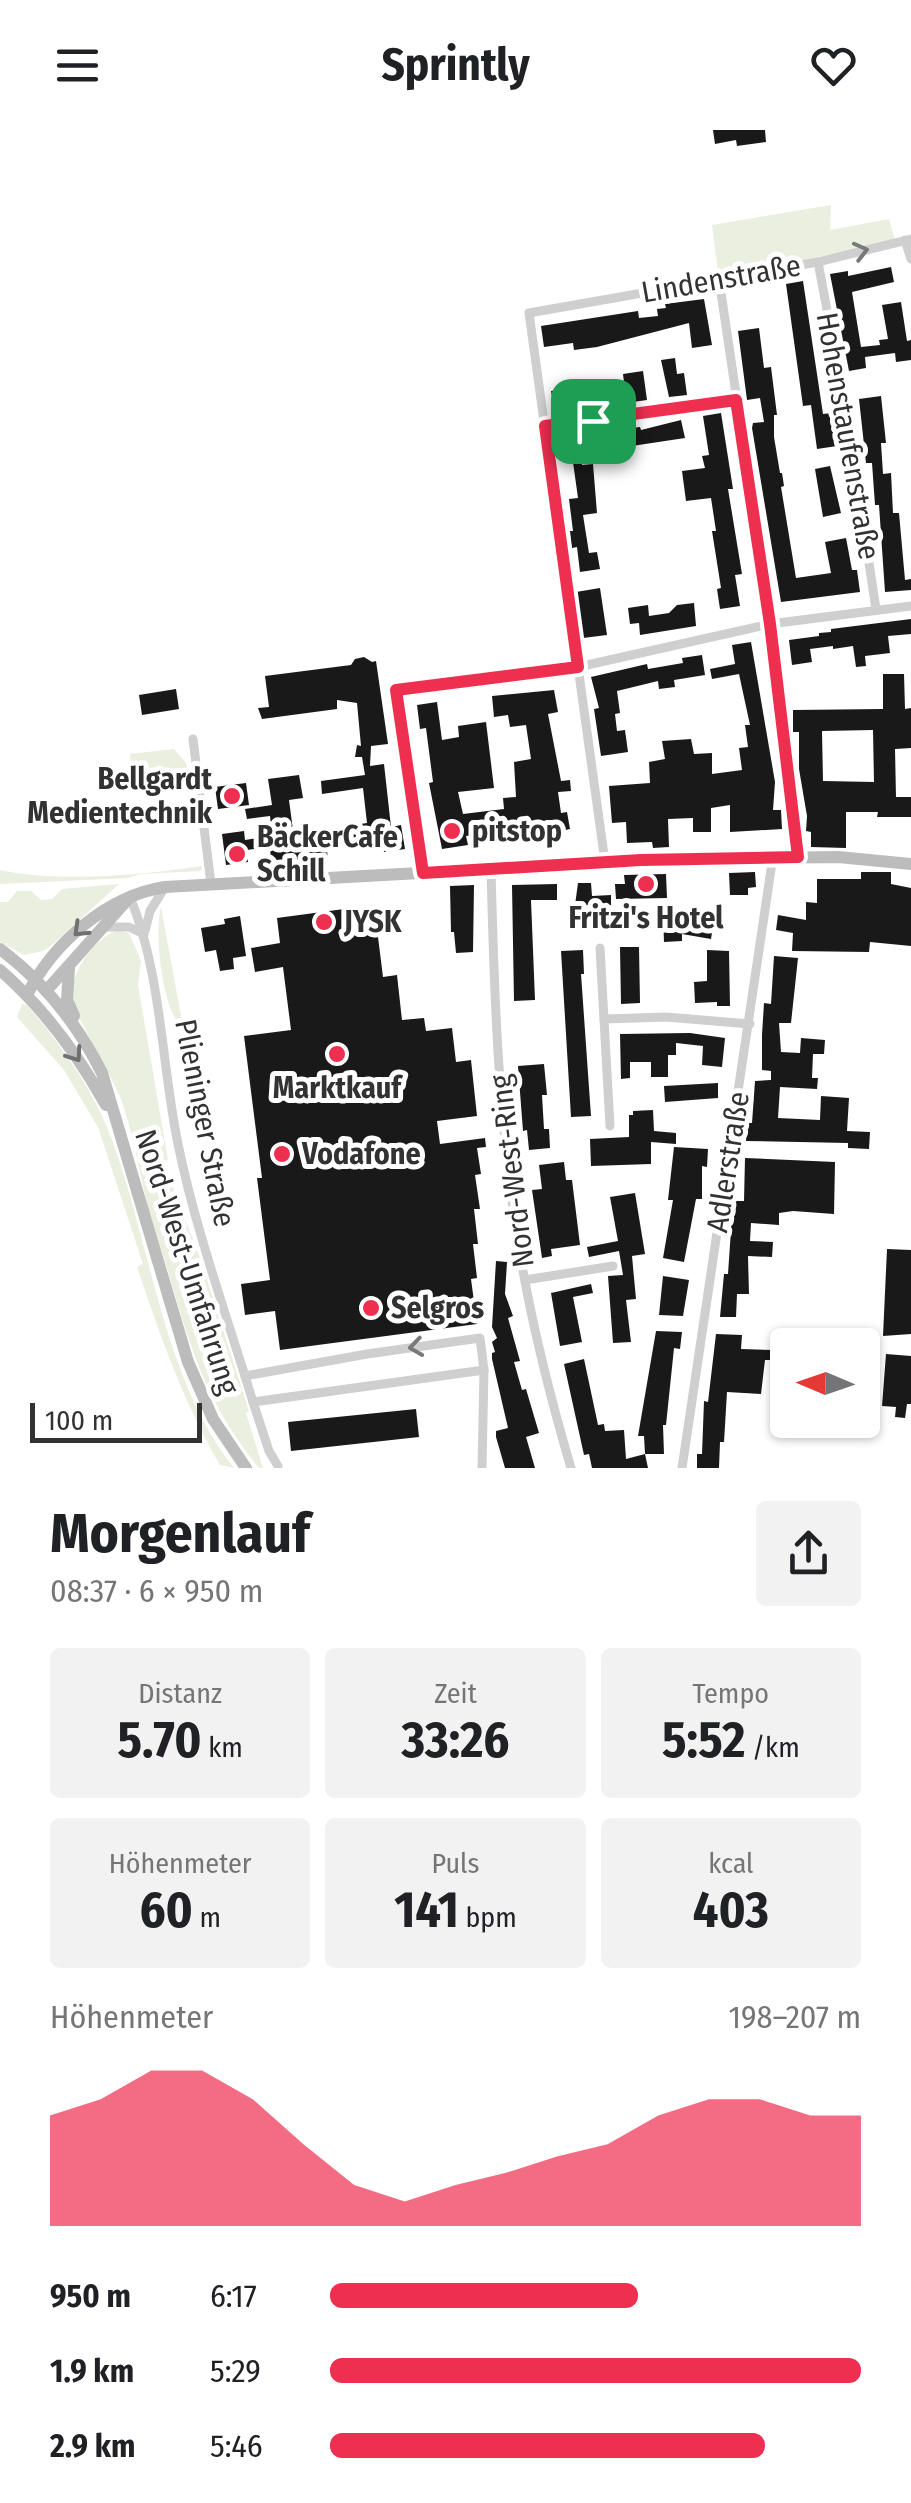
<!DOCTYPE html>
<html lang="de">
<meta charset="utf-8">
<style>
body{margin:0;font-family:"Fira Sans Condensed",sans-serif;background:#f2f2f2;color:#202124;height:100vh;display:flex;flex-direction:column;font-size:38px;white-space:nowrap}
*{box-sizing:border-box;margin:0}
p{font-size:32px;color:#757577}
.icon{flex:none;width:55px;height:55px;fill:none;stroke:currentColor;stroke-width:2;stroke-linecap:round;stroke-linejoin:round}
.map{position:relative;height:1338px;overflow:hidden}
.panel{display:flex;flex-direction:column;background:#fff;flex:1}
.panel>*{flex:none}
.needle{width:65px;rotate:272deg}
.fabs{position:absolute;left:770px;top:1198px;display:grid;gap:20px}
.fabs a{display:grid;place-items:center;width:110px;height:110px;border-radius:10px;background:#fff;box-shadow:0 2px 8px #0004;font-size:50px}
.scale{position:absolute;left:30px;bottom:25px;width:172px;box-sizing:border-box;padding-left:10px;border:5px solid #323232;border-top:0;font-size:28px;line-height:35px;white-space:nowrap;color:#323232;-webkit-text-stroke:8px #fff;paint-order:stroke}
.pin{position:absolute;display:grid;place-items:center;width:85px;height:85px;color:#fff;margin:-42px;border-radius:20px;box-shadow:0 5px 15px #0006}
.round{display:grid;place-items:center;flex:none;width:105px;height:105px;border-radius:10px;background:#f2f2f2}
.summary{display:flex;align-items:center;justify-content:space-between;height:170px;padding:0 50px}
h1{font-size:55px;font-weight:700;line-height:75px}
.metrics{display:grid;grid-template-columns:repeat(3,1fr);gap:15px;height:170px;padding:10px 50px}
.metrics div{display:grid;align-content:center;border-radius:10px;background:#f2f2f2;text-align:center}
.metrics b{font-size:50px;font-weight:700}
.metrics small{font-size:28px;font-weight:400}
.metrics p{font-size:28px}
.chart{height:280px;padding:20px 50px}
.chart p{display:flex;justify-content:space-between}
.chart svg{width:100%;height:180px;margin-top:10px;fill:#ee2f50;opacity:.7}
ul{padding:0 50px;list-style:none;font-size:32px}
li{display:grid;grid-template-columns:160px 120px 1fr;align-items:center;height:75px}
li i{height:25px;border-radius:12px;background:#ee2f50}
header{display:flex;justify-content:space-between;align-items:center;height:130px;padding:0 50px;background:#fff;font-size:45px;font-weight:700}
.map>svg:first-child{display:block}
.green{fill:#eaefe0}
.building{fill:#191919;fill-rule:evenodd}
.lines{fill:none;stroke-linecap:round;stroke-linejoin:round}
.minor{stroke:#cfcfcf;stroke-width:9}
.secondary{stroke:#bcbcbc;stroke-width:12}
.oneway{stroke:#797979}
.oneway2{stroke:#707070}
.route-casing{stroke:#fff;stroke-width:20}
.route{stroke:#ee2f50;stroke-width:12}
.poi-dot{fill:#ee2f50;stroke:#fff;stroke-width:4}
.labels{text-anchor:middle;dominant-baseline:central;stroke-width:10;stroke-linejoin:round;paint-order:stroke}
.street-label{font-size:30px;fill:#323232;stroke:#fff}
.poi-label{font-size:30px;font-weight:bold;fill:#323232;stroke:#fff;text-anchor:start}
</style>
<header><svg class="icon" aria-label="menu" viewBox="0 0 24 24"><path d="M4 6h16M4 12h16M4 18h16"/></svg>Sprintly<svg class="icon" aria-label="heart" viewBox="0 0 24 24"><path d="M12 20l-8-8c-3-5 5-10 8-4 3-6 11-1 8 4z"/></svg></header>
<div class="map">
<svg width="911" height="1338" viewBox="0 0 911 1338">
<rect width="100%" height="100%" fill="#fff"/>
<g class="green">
<polygon points="831,75 830,100 889,89 895,110 719,149 712,95"/>
<polygon points="174,619 186,633 188,643 133,649 130,624"/>
<path d="M 202,736 L 201,741 L 141,744 L 128,748 L 0,754 L 0,740 C 59,753 142,745 202,736 Z"/>
<polygon points="119,754 54,813 43,821 24,825 0,812 0,772 8,772 17,761 31,761 41,770 52,769 62,759"/>
<path d="M 161,777 L 182,891 L 187,891 L 188,895 L 177,891 C 162,869 154,803 161,777 Z"/>
<path d="M 117,800 L 129,803 L 141,831 L 138,855 L 168,1030 L 151,1034 L 154,1053 L 171,1052 L 200,1128 L 249,1281 L 246,1283 L 263,1338 L 259,1338 C 205,1271 191,1219 167,1138 C 160,1114 150,1089 145,1065 C 138,1032 132,1001 121,969 C 112,946 72,881 72,866 C 72,839 93,811 117,800 Z"/>
<path d="M 22,874 L 27,875 C 62,917 93,958 112,1010 C 151,1115 163,1249 234,1338 L 220,1335 C 183,1271 161,1208 137,1137 L 143,1134 L 98,997 L 64,940 L 17,887 Z"/>
</g>
<g class="building">
<polygon points="713,0 765,0 766,12 737,16 736,10 715,14"/>
<polygon points="891,137 894,152 852,162 861,217 880,215 879,210 888,209 882,175 901,172 907,211 911,210 911,230 896,232 895,223 865,227 866,238 849,241 830,144 848,141 848,146"/>
<polygon points="803,151 823,284 832,283 837,316 817,319 811,275 803,276 786,154"/>
<polygon points="704,169 712,215 692,218 689,193 597,217 574,220 573,213 544,217 541,196 638,181 639,188 658,186 657,179 666,178 665,174"/>
<polygon points="759,198 764,238 771,237 777,285 774,285 774,307 780,343 782,343 784,356 781,357 796,448 831,443 825,412 846,408 852,440 857,440 860,462 781,472 752,298 753,293 764,292 760,268 747,270 738,201"/>
<polygon points="675,228 677,244 684,243 687,265 669,267 661,230"/>
<polygon points="643,241 647,270 555,283 551,261 624,252 623,244"/>
<polygon points="881,266 886,313 881,313 883,344 891,343 893,383 899,383 905,450 911,449 911,460 885,462 879,375 875,375 872,333 866,333 859,269"/>
<polygon points="721,283 733,359 728,359 742,444 735,445 740,476 720,479 717,459 721,458 712,401 716,401 711,368 686,371 682,341 705,338 702,326 709,325 703,286"/>
<polygon points="681,290 685,308 612,319 609,301 640,297 641,300"/>
<polygon points="578,303 582,335 593,334 597,383 583,385 589,423 597,422 600,439 580,442 577,417 572,418 570,401 573,401 569,369 578,368 572,325 562,326 559,306"/>
<polygon points="830,336 841,383 823,387 815,339"/>
<polygon points="600,458 607,505 583,508 576,462"/>
<polygon points="694,473 696,496 640,505 639,493 630,494 628,478 648,475 649,486 669,483 677,475"/>
<polygon points="911,489 911,504 888,506 890,523 865,526 866,536 856,537 853,516 833,519 833,516 810,519 812,532 792,535 789,510 819,506 819,503 831,502 831,499"/>
<polygon points="751,512 775,652 773,680 781,680 782,699 730,702 730,675 711,678 711,702 693,702 693,688 668,689 669,717 653,718 652,712 627,713 626,692 612,693 609,656 650,653 649,632 665,629 662,611 691,609 694,624 712,623 712,644 742,640 739,618 748,617 745,595 750,595 739,544 712,549 710,539 735,534 732,515"/>
<polygon points="702,525 705,545 674,550 675,557 659,559 658,551 617,561 620,583 615,584 617,601 625,600 628,622 601,626 594,579 599,578 591,547 647,534 648,539 683,533 682,528"/>
<polygon points="364,527 372,532 376,531 388,614 371,616 370,636 384,634 391,697 401,695 405,719 384,722 383,712 345,717 342,697 367,693 363,658 322,664 321,651 365,645 362,627 355,627 357,615 361,616 357,573 337,570 337,579 262,589 258,578 269,577 265,546 351,535 355,529"/>
<path d="M 883,544 L 904,544 L 905,579 L 911,578 L 911,618 L 895,619 L 896,667 L 911,667 L 911,687 L 877,687 L 878,682 L 846,682 L 846,718 L 811,717 L 811,702 L 806,701 L 807,686 L 799,639 L 799,602 L 793,602 L 793,580 L 883,579 ZM 873,600 L 874,652 L 823,651 L 822,601 Z"/>
<polygon points="176,559 179,579 142,585 139,565"/>
<polygon points="554,560 558,582 548,584 561,651 570,650 571,661 558,662 561,683 567,682 570,699 538,706 537,701 504,704 504,701 466,706 468,715 442,719 429,653 433,652 426,598 420,599 417,575 437,572 442,610 459,607 458,596 486,592 494,658 458,662 463,684 504,679 503,668 516,667 514,632 531,629 526,595 510,597 508,585 494,587 492,566"/>
<polygon points="299,645 303,668 289,670 295,715 325,711 328,727 271,732 270,717 247,720 248,732 226,735 222,704 244,701 245,710 272,706 270,686 247,689 245,679 272,675 268,649"/>
<polygon points="246,653 249,675 218,679 215,657"/>
<polygon points="755,742 756,757 748,758 748,765 730,765 729,743"/>
<polygon points="861,742 891,742 891,754 911,758 911,816 870,812 869,822 792,821 793,803 776,800 778,785 806,790 806,772 817,773 817,749 861,749"/>
<polygon points="666,744 667,768 616,769 615,754 625,754 624,745"/>
<polygon points="578,753 591,753 592,766 611,765 611,775 575,775"/>
<polygon points="557,754 557,770 531,770 535,870 514,871 512,755"/>
<polygon points="474,755 473,822 456,823 454,802 451,802 450,756"/>
<polygon points="374,775 383,847 397,845 402,890 424,888 426,901 452,898 456,932 471,930 477,986 437,991 440,1014 485,1008 486,1017 477,1018 481,1044 475,1045 480,1079 474,1079 478,1114 473,1114 477,1148 471,1149 477,1194 280,1220 275,1181 245,1185 241,1154 270,1150 257,1048 262,1048 244,906 291,900 283,837 255,842 251,818 280,813 277,788"/>
<polygon points="710,783 715,784 711,809 682,804 682,811 664,812 663,785"/>
<polygon points="240,786 246,826 233,828 234,839 220,841 216,820 205,822 201,798 225,794 224,789"/>
<polygon points="620,817 639,817 640,873 621,874"/>
<polygon points="583,820 584,844 581,844 591,986 571,987 561,821"/>
<polygon points="707,820 729,821 730,876 717,876 717,872 695,873 694,852 707,851"/>
<polygon points="774,826 798,828 791,893 779,893 781,922 800,923 801,908 825,910 824,924 813,924 812,948 818,948 817,959 780,957 778,988 820,990 821,966 849,968 847,1001 870,1002 869,1019 848,1018 848,1013 746,1011 747,993 752,993 755,951 771,950 771,941 762,940 762,905 764,873 771,874"/>
<polygon points="690,903 725,908 722,937 702,935 703,916 676,913 676,925 668,925 668,947 651,947 651,932 630,932 630,948 621,949 620,904"/>
<polygon points="544,934 547,965 542,965 544,999 549,999 550,1018 529,1020 527,1000 523,1001 518,936"/>
<polygon points="718,953 718,968 665,972 664,956"/>
<polygon points="653,980 654,1001 676,1003 676,1014 651,1012 651,1034 591,1036 590,1009 629,1007 629,985 633,985 633,981"/>
<polygon points="674,1017 708,1019 707,1037 702,1036 702,1069 696,1069 684,1132 663,1128 673,1070 668,1070"/>
<polygon points="745,1028 835,1032 834,1084 793,1081 779,1083 779,1095 751,1093 750,1111 773,1112 772,1127 748,1126 749,1164 737,1164 736,1187 720,1187 724,1144 728,1144 733,1071 744,1071"/>
<polygon points="564,1032 566,1050 572,1050 580,1115 551,1119 552,1126 542,1128 532,1060 542,1059 539,1035"/>
<polygon points="635,1063 645,1124 632,1126 636,1169 626,1170 631,1212 613,1213 608,1146 623,1145 619,1121 589,1127 587,1117 618,1111 610,1067"/>
<polygon points="887,1119 911,1120 911,1204 883,1206"/>
<polygon points="496,1131 507,1132 505,1164 513,1186 508,1188 520,1231 514,1232 522,1260 526,1259 539,1303 526,1307 535,1338 505,1338 496,1307 496,1301 508,1298 492,1229 492,1223 495,1222 492,1212 497,1208 492,1197"/>
<polygon points="663,1146 689,1150 683,1186 659,1185"/>
<polygon points="591,1154 593,1163 573,1167 582,1212 560,1216 551,1163"/>
<polygon points="656,1201 682,1202 680,1219 674,1218 666,1295 663,1295 664,1324 645,1324 648,1338 592,1338 589,1324 584,1325 564,1234 584,1229 598,1295 604,1294 605,1301 624,1300 626,1329 645,1324 644,1306 638,1306"/>
<polygon points="716,1204 742,1205 741,1219 773,1220 772,1230 765,1230 761,1264 727,1262 724,1312 720,1312 719,1338 697,1338 697,1324 702,1324 704,1271 708,1272"/>
<polygon points="886,1224 911,1226 911,1274 907,1274 905,1288 895,1287 896,1277 882,1276"/>
<polygon points="416,1279 419,1307 291,1321 288,1292"/>
</g>
<g class="lines">
<g class="minor">
<polyline points="905,110 911,129"/>
<polyline points="818,132 845,276 876,479"/>
<polyline points="719,149 770,494 798,727"/>
<polyline points="545,296 737,270"/>
<polyline points="193,609 211,754"/>
<polyline points="605,732 529,183 818,132 911,109"/>
<path d="M 491,739 C 494,859 498,980 516,1099 C 528,1179 548,1260 571,1338"/>
<polyline points="423,743 395,560 578,537 770,494 911,476"/>
<path d="M 130,767 C 162,845 161,932 178,1014 C 196,1102 227,1186 253,1272 L 484,1240"/>
<polyline points="106,797 129,797 144,804"/>
<polyline points="145,801 150,781 165,757"/>
<polyline points="600,818 610,996"/>
<polyline points="604,889 666,887 750,894"/>
<polyline points="525,1150 613,1136"/>
<polyline points="245,1246 367,1224 480,1208 484,1240 482,1338"/>
<polyline points="253,1272 269,1321 278,1336"/>
<polyline points="682,1338 773,726"/>
</g>
<g class="secondary">
<path d="M 0,819 C 44,852 78,895 102,943 L 188,1232 L 213,1289 L 246,1338"/>
<polyline points="69,838 67,870 74,886"/>
<path d="M 0,840 C 44,878 78,925 106,975"/>
<polyline points="46,861 128,769"/>
<path d="M 27,865 C 53,813 107,766 165,757 L 676,729 L 838,727 L 911,734"/>
</g>
</g>
<defs><path id="oneway-chevron" d="M-2-3.5L2.5 0L-2 3.5" fill="none" stroke-width="1.6" stroke-linecap="round" stroke-linejoin="round" transform="scale(2.5)"/></defs>
<g class="oneway">
<use href="#oneway-chevron" transform="translate(861 121) rotate(-14)"/>
<use href="#oneway-chevron" transform="translate(416 1217) rotate(172)"/>
</g>
<g class="oneway2">
<use href="#oneway-chevron" transform="translate(80 800) rotate(136)"/>
<use href="#oneway-chevron" transform="translate(75 925) rotate(55)"/>
</g>
<g class="lines">
<g class="route-casing">
<polygon id="route" points="736,270 770,494 798,727 641,730 423,743 396,560 578,537 545,296"/>
</g>
<use href="#route" class="route"/>
</g>
<g class="poi-dot">
<circle cx="232" cy="666" r="10"/>
<circle cx="452" cy="701" r="10"/>
<circle cx="237" cy="724" r="10"/>
<circle cx="646" cy="754" r="10"/>
<circle cx="324" cy="792" r="10"/>
<circle cx="337" cy="924" r="10"/>
<circle cx="282" cy="1024" r="10"/>
<circle cx="371" cy="1178" r="10"/>
</g>
<g class="labels">
<g class="street-label">
<text transform="translate(721 149) rotate(-10)">Lindenstraße</text>
<text transform="translate(848 306) rotate(80)">Hohenstaufenstraße</text>
<text transform="translate(205 993) rotate(79)">Plieninger Straße</text>
<text transform="translate(728 1032) rotate(-81)">Adlerstraße</text>
<text transform="translate(512 1041) rotate(-97)">Nord-West-Ring</text>
<text transform="translate(187 1132) rotate(72)">Nord-West-Umfahrung</text>
</g>
<g class="poi-label">
<text x="212" y="649" text-anchor="end">Bellgardt<tspan x="212" dy="34">Medientechnik</tspan></text>
<text x="472" y="701">pitstop</text>
<text x="257" y="707">BäckerCafe<tspan x="257" dy="34">Schill</tspan></text>
<text x="646" y="788" text-anchor="middle">Fritzi's Hotel</text>
<text x="344" y="792">JYSK</text>
<text x="337" y="958" text-anchor="middle">Marktkauf</text>
<text x="302" y="1024">Vodafone</text>
<text x="391" y="1178">Selgros</text>
</g>
</g>
</svg>
<div class="fabs">
<a><svg class="needle" viewBox="-14 -14 28 28"><path d="M0-13l5 13h-10z" fill="#e53935"/><path d="M0 13l5-13h-10z" fill="#757577"/></svg></a>
</div>
<div class="scale">100 m</div>
<div class="pin" style="left:593px;top:291px;background:#1e9e55"><svg class="icon" aria-label="arrive" viewBox="0 0 24 24"><path d="M6 21V4h12l-3 4 3 4H6"/></svg></div>
</div>
<section class="panel">
<div class="summary"><div><h1>Morgenlauf</h1><p>08:37 · 6 × 950 m</p></div><a class="round"><svg class="icon" aria-label="share" viewBox="0 0 24 24"><path d="M12 15V3M7 8l5-5 5 5M5 13v7h14v-7"/></svg></a></div>
<div class="metrics">
<div><p>Distanz</p><b>5.70<small> km</small></b></div>
<div><p>Zeit</p><b>33:26</b></div>
<div><p>Tempo</p><b>5:52<small> /km</small></b></div>
</div>
<div class="metrics">
<div><p>Höhenmeter</p><b>60<small> m</small></b></div>
<div><p>Puls</p><b>141<small> bpm</small></b></div>
<div><p>kcal</p><b>403</b></div>
</div>
<div class="chart"><p><span>Höhenmeter</span>198–207 m</p>
<svg viewBox="0 0 160 44" preserveAspectRatio="none"><path d="M0 44V17L10 13L20 6L30 6L40 13L50 24L60 34L70 38L80 34L90 31L100 27L110 24L120 17L130 13L140 13L150 17L160 17V44z"/></svg>
</div>
<ul>
<li><b>950 m</b>6:17<i style="width:58%"></i></li>
<li><b>1.9 km</b>5:29<i style="width:100%"></i></li>
<li><b>2.9 km</b>5:46<i style="width:82%"></i></li>
</ul>
</section>
